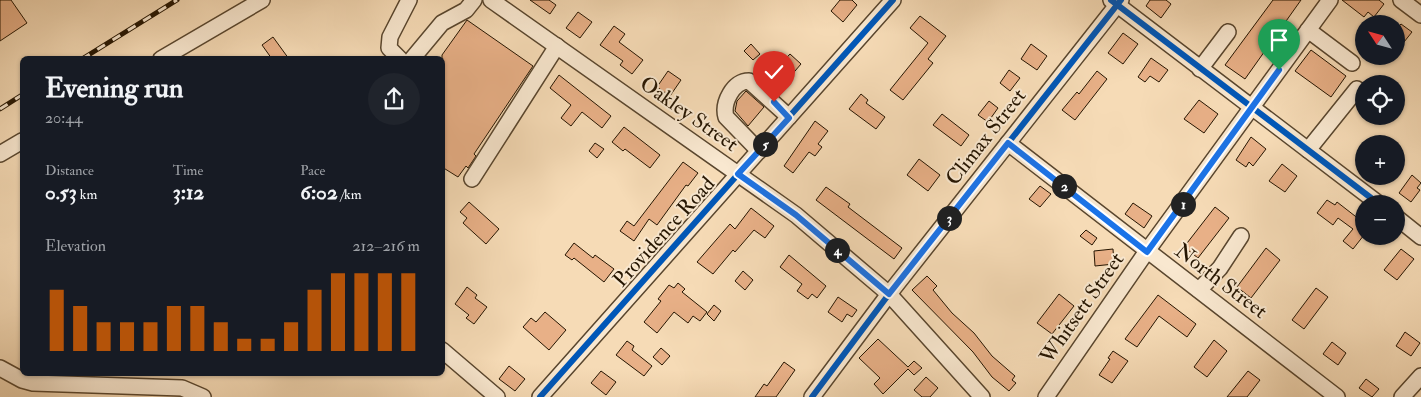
<!DOCTYPE html>
<meta charset="utf-8">
<style>
body{margin:0;font-family:"IM FELL Double Pica",serif;background:#20242c;color:#f1f3f6;height:100vh;display:flex;flex-direction:column;font-size:19px;white-space:nowrap}
*{box-sizing:border-box;margin:0}
p{font-size:16px;color:#9ea1a6}
.icon{flex:none;width:28px;height:28px;fill:none;stroke:currentColor;stroke-width:2;stroke-linecap:round;stroke-linejoin:round}
.map{position:relative;flex:1;overflow:hidden}
.sheet{position:absolute;left:20px;top:56px;width:425px;height:320px;display:flex;flex-direction:column;background:#171b24;border-radius:8px;box-shadow:0 1px 4px #0004}
.sheet>*{flex:none}
.needle{width:32px;rotate:306deg}
.tools{position:absolute;left:1355px;top:15px;display:grid;gap:10px}
.tools a{display:grid;place-items:center;width:50px;height:50px;border-radius:50%;background:#171b24;box-shadow:0 1px 4px #0004;font-size:25px}
.pin{position:absolute;display:grid;place-items:center;width:42px;height:42px;color:#fff;margin:-51px -21px;border-radius:50% 50% 50% 0;rotate:-45deg;box-shadow:0 0 5px #0007}
.pin .icon{rotate:45deg}
.km{position:absolute;width:25px;height:25px;margin:-12px;border-radius:50%;background:#222;color:#fff;font-size:14px;line-height:25px;text-align:center}
.round{display:grid;place-items:center;flex:none;width:52px;height:52px;border-radius:26px;background:#20242c}
.head{display:flex;align-items:center;justify-content:space-between;height:85px;padding:0 25px}
h1{font-size:28px;font-weight:700;line-height:38px}
.stats{display:grid;grid-template-columns:repeat(3,1fr);gap:8px;height:85px;padding:5px 25px}
.stats div{display:grid;align-content:center}
.stats b{font-size:21px;font-weight:700}
.stats small{font-size:14px;font-weight:400}
.stats p{font-size:14px}
.chart{height:140px;padding:10px 25px}
.chart p{display:flex;justify-content:space-between}
.chart svg{width:100%;height:90px;margin-top:5px;stroke:#b45309;stroke-width:6}
.map>svg:first-child{display:block}
.building{fill:#e8b087;stroke:#251501}
.lines{fill:none;stroke-linecap:round;stroke-linejoin:round}
.minor-casing{stroke:#59462e;stroke-width:18}
.minor{stroke:#f9e8d0;stroke-width:15}
.rail-casing{stroke:#251501;stroke-width:5}
.rail{stroke:#f9e8d0;stroke-width:3;stroke-dasharray:9;stroke-linecap:butt}
.cycleway-casing{stroke:#f9e8d0;stroke-width:9}
.cycleway{stroke:#0057b8;stroke-width:6}
.route-casing{stroke:#fff;stroke-width:10}
.route{stroke:#1a73e8;stroke-width:6}
.labels{text-anchor:middle;dominant-baseline:central;stroke-width:4;stroke-linejoin:round;paint-order:stroke}
.street-label{font-size:21px;fill:#251501;stroke:#f9e8d0}
</style>
<div class="map">
<svg width="1421" height="397" viewBox="0 0 1421 397">
<rect width="100%" height="100%" fill="#f6dbb6"/>
<filter id="stains"><feTurbulence type="fractalNoise" baseFrequency=".004" numOctaves="4"/><feColorMatrix values="0 0 0 0 .2 0 0 0 0 .09 0 0 0 0 .02 0 0 0 .5 -.17"/></filter>
<radialGradient id="worn" r=".72"><stop offset=".6" stop-color="#630" stop-opacity="0"/><stop offset="1" stop-color="#630" stop-opacity=".3"/></radialGradient>
<g class="building">
<polygon points="0,0 11,0 27,23 0,41"/>
<polygon points="530,0 549,0 556,5 550,14"/>
<polygon points="840,0 852,0 857,5 843,22 831,11"/>
<polygon points="1150,0 1166,0 1171,4 1161,18 1146,6"/>
<polygon points="1273,0 1301,0 1245,79 1225,65"/>
<polygon points="1342,0 1379,0 1384,4 1374,17 1368,12 1364,17"/>
<polygon points="578,12 592,22 580,38 566,28"/>
<polygon points="920,16 946,36 928,59 933,63 903,100 890,90 928,43 910,28"/>
<polygon points="467,20 533,66 474,154 476,156 468,168 466,166 458,177 442,167 442,55"/>
<polygon points="1401,24 1412,32 1396,52 1396,29"/>
<polygon points="614,26 625,34 619,42 643,60 632,74 620,65 623,61 600,45"/>
<polygon points="1123,33 1138,44 1123,64 1108,53"/>
<polygon points="273,37 289,59 272,59 262,45"/>
<polygon points="751,44 760,54 753,60 744,51"/>
<polygon points="1031,44 1047,56 1037,70 1021,59"/>
<polygon points="1311,50 1346,76 1331,97 1295,71"/>
<polygon points="790,54 801,64 783,85 776,79 779,75 774,71"/>
<polygon points="1151,58 1168,70 1159,82 1150,76 1145,82 1138,77"/>
<polygon points="1009,70 1020,78 1010,91 1000,83"/>
<polygon points="668,71 681,80 670,96 657,87"/>
<polygon points="1097,71 1107,79 1075,120 1062,110 1077,92 1079,94"/>
<polygon points="559,75 611,116 602,128 582,112 571,126 561,118 571,105 550,88"/>
<polygon points="746,91 764,107 748,126 735,111 737,101"/>
<polygon points="861,94 868,100 866,103 885,117 876,129 849,109"/>
<polygon points="1199,100 1218,114 1204,133 1184,119"/>
<polygon points="989,101 998,108 988,122 978,115"/>
<polygon points="942,114 969,135 961,146 933,125"/>
<polygon points="815,121 828,131 818,144 822,147 815,156 809,152 793,173 784,166"/>
<polygon points="624,127 660,155 650,168 625,149 623,151 612,142"/>
<polygon points="1251,137 1266,149 1253,166 1249,162 1246,167 1236,160"/>
<polygon points="595,143 604,149 597,158 589,151"/>
<polygon points="919,159 940,175 928,191 907,175"/>
<polygon points="683,162 698,173 688,186 686,185 657,225 649,219 634,241 620,231 627,221 634,226"/>
<polygon points="1282,164 1297,176 1285,192 1269,181"/>
<polygon points="1412,175 1421,183 1417,188 1420,190 1411,202 1399,193"/>
<polygon points="1040,186 1051,194 1040,207 1029,199"/>
<polygon points="826,187 850,204 848,207 902,248 894,259 816,200"/>
<polygon points="1327,200 1335,205 1337,202 1364,223 1364,235 1353,249 1343,241 1353,229 1338,218 1333,225 1317,213"/>
<polygon points="469,202 499,229 486,244 463,223 467,218 460,212"/>
<polygon points="1133,203 1152,216 1144,228 1125,214"/>
<polygon points="1215,207 1229,218 1198,258 1184,247"/>
<polygon points="751,208 774,226 765,238 754,230 735,252 733,250 713,274 697,262 730,224 735,229"/>
<polygon points="1086,230 1097,238 1092,245 1080,236"/>
<polygon points="574,243 593,258 595,255 614,269 604,282 574,258 572,260 565,255"/>
<polygon points="1266,248 1280,260 1251,298 1237,287"/>
<polygon points="1113,249 1114,264 1095,266 1094,251"/>
<polygon points="1401,249 1414,259 1397,280 1384,270"/>
<polygon points="789,255 826,286 817,298 812,294 808,299 797,291 802,284 780,267"/>
<polygon points="743,271 753,280 745,290 735,281"/>
<polygon points="927,276 937,286 933,290 952,313 974,333 992,356 1015,376 1012,380 1016,383 1009,391 992,377 973,352 912,290"/>
<polygon points="678,283 685,289 682,292 707,312 700,321 693,316 688,323 674,312 657,333 644,322 661,301 658,299 669,285 674,288"/>
<polygon points="467,287 477,295 475,298 487,307 474,324 466,318 469,315 455,304"/>
<polygon points="1316,288 1328,297 1304,329 1292,320"/>
<polygon points="1059,294 1074,306 1052,334 1037,323"/>
<polygon points="1158,295 1196,324 1187,337 1159,316 1137,347 1125,339"/>
<polygon points="838,297 857,310 852,317 847,314 842,322 828,312"/>
<polygon points="714,305 721,311 714,321 707,314"/>
<polygon points="545,312 566,330 549,350 523,327 531,318 536,322"/>
<polygon points="1405,332 1420,343 1411,356 1396,346"/>
<polygon points="878,339 908,367 914,361 922,368 914,375 908,369 883,394 874,384 880,378 859,358"/>
<polygon points="1214,340 1227,351 1207,377 1194,367"/>
<polygon points="627,341 634,346 632,350 652,366 644,376 616,355"/>
<polygon points="1332,342 1346,353 1338,365 1323,354"/>
<polygon points="661,348 670,356 662,365 653,357"/>
<polygon points="1113,351 1128,361 1112,383 1099,375 1110,359 1108,358"/>
<polygon points="784,362 795,370 776,397 755,397 764,384 767,386"/>
<polygon points="509,366 525,379 515,391 499,379"/>
<polygon points="601,371 616,382 606,395 591,383"/>
<polygon points="1248,371 1260,380 1247,397 1227,397"/>
<polygon points="926,377 938,388 930,397 922,397 914,390"/>
<polygon points="1366,379 1379,389 1372,397 1359,388"/>
</g>
<g class="lines">
<g class="minor-casing">
<g id="minor">
<polyline points="491,0 796,215 889,294 982,397"/>
<polyline points="1111,0 1379,204"/>
<polyline points="1401,0 1421,15"/>
<polyline points="1308,30 1352,63"/>
<polyline points="161,59 262,0"/>
<polyline points="400,59 389,48 390,37 409,0"/>
<polyline points="412,59 442,23 466,10 474,0"/>
<polyline points="1200,69 1228,32"/>
<polyline points="1008,143 1337,397"/>
<polyline points="1308,150 1357,89"/>
<path d="M 759,151 L 726,117 C 722,103 733,81 749,81 L 789,117"/>
<polyline points="0,154 22,141"/>
<polyline points="472,179 557,46"/>
<polyline points="1396,217 1421,237"/>
<polyline points="1199,290 1220,268 1241,236"/>
<polyline points="442,350 497,397"/>
<polyline points="0,368 22,380 33,383 182,388 203,397"/>
<polyline points="540,397 893,0"/>
<polyline points="812,397 889,294 1121,0"/>
<polyline points="1046,397 1147,251 1330,0"/>
<polyline points="1402,397 1421,376"/>
</g>
</g>
<use href="#minor" class="minor"/>
<g class="rail-casing">
<g id="rail">
<polyline points="82,59 177,0"/>
<polyline points="0,109 22,95"/>
</g>
</g>
<use href="#rail" class="rail"/>
<g class="cycleway-casing">
<g id="cycleway">
<polyline points="1111,0 1379,204"/>
<polyline points="540,397 893,0"/>
<polyline points="812,397 889,294 1121,0"/>
</g>
</g>
<use href="#cycleway" class="cycleway"/>
</g>
<g class="lines">
<g class="route-casing">
<polyline id="route" points="774,102 789,118 738,174 796,215 889,294 1008,143 1147,252 1279,70"/>
</g>
<use href="#route" class="route"/>
</g>
<g class="labels">
<g class="street-label">
<text transform="translate(689 114) rotate(35)">Oakley Street</text>
<text transform="translate(986 137) rotate(-52)">Climax Street</text>
<text transform="translate(664 232) rotate(-48)">Providence Road</text>
<text transform="translate(1221 281) rotate(37)">North Street</text>
<text transform="translate(1082 308) rotate(-55)">Whitsett Street</text>
</g>
</g>
<rect width="100%" height="100%" filter="url(#stains)"/>
<rect width="100%" height="100%" fill="url(#worn)"/>
</svg>
<div class="tools">
<a><svg class="needle" viewBox="-14 -14 28 28"><path d="M0-13l5 13h-10z" fill="#e53935"/><path d="M0 13l5-13h-10z" fill="#9ea1a6"/></svg></a>
<a><svg class="icon" aria-label="locate" viewBox="0 0 24 24"><circle cx="12" cy="12" r="6"/><path d="M12 2v4M12 18v4M2 12h4M18 12h4"/></svg></a>
<a>+</a>
<a>−</a>
</div>
<div class="pin" style="left:1279px;top:70px;background:#1e9e55"><svg class="icon" aria-label="arrive" viewBox="0 0 24 24"><path d="M6 21V4h12l-3 4 3 4H6"/></svg></div>
<div class="pin" style="left:774px;top:102px;background:#d93025"><svg class="icon" aria-label="check" viewBox="0 0 24 24"><path d="M5 12l5 5 9-10"/></svg></div>
<b class="km" style="left:1183px;top:204px">1</b>
<b class="km" style="left:1064px;top:186px">2</b>
<b class="km" style="left:949px;top:218px">3</b>
<b class="km" style="left:837px;top:250px">4</b>
<b class="km" style="left:765px;top:144px">5</b>
<section class="sheet">
<div class="head"><div><h1>Evening run</h1><p>20:44</p></div><a class="round"><svg class="icon" aria-label="share" viewBox="0 0 24 24"><path d="M12 15V3M7 8l5-5 5 5M5 13v7h14v-7"/></svg></a></div>
<div class="stats">
<div><p>Distance</p><b>0.53<small> km</small></b></div>
<div><p>Time</p><b>3:12</b></div>
<div><p>Pace</p><b>6:02<small> /km</small></b></div>
</div>
<div class="chart"><p><span>Elevation</span>212–216 m</p>
<svg viewBox="0 0 160 44" preserveAspectRatio="none"><path d="M5 44V14M15 44V22M25 44V30M35 44V30M45 44V30M55 44V22M65 44V22M75 44V30M85 44V38M95 44V38M105 44V30M115 44V14M125 44V6M135 44V6M145 44V6M155 44V6"/></svg>
</div>
</section>
</div>
